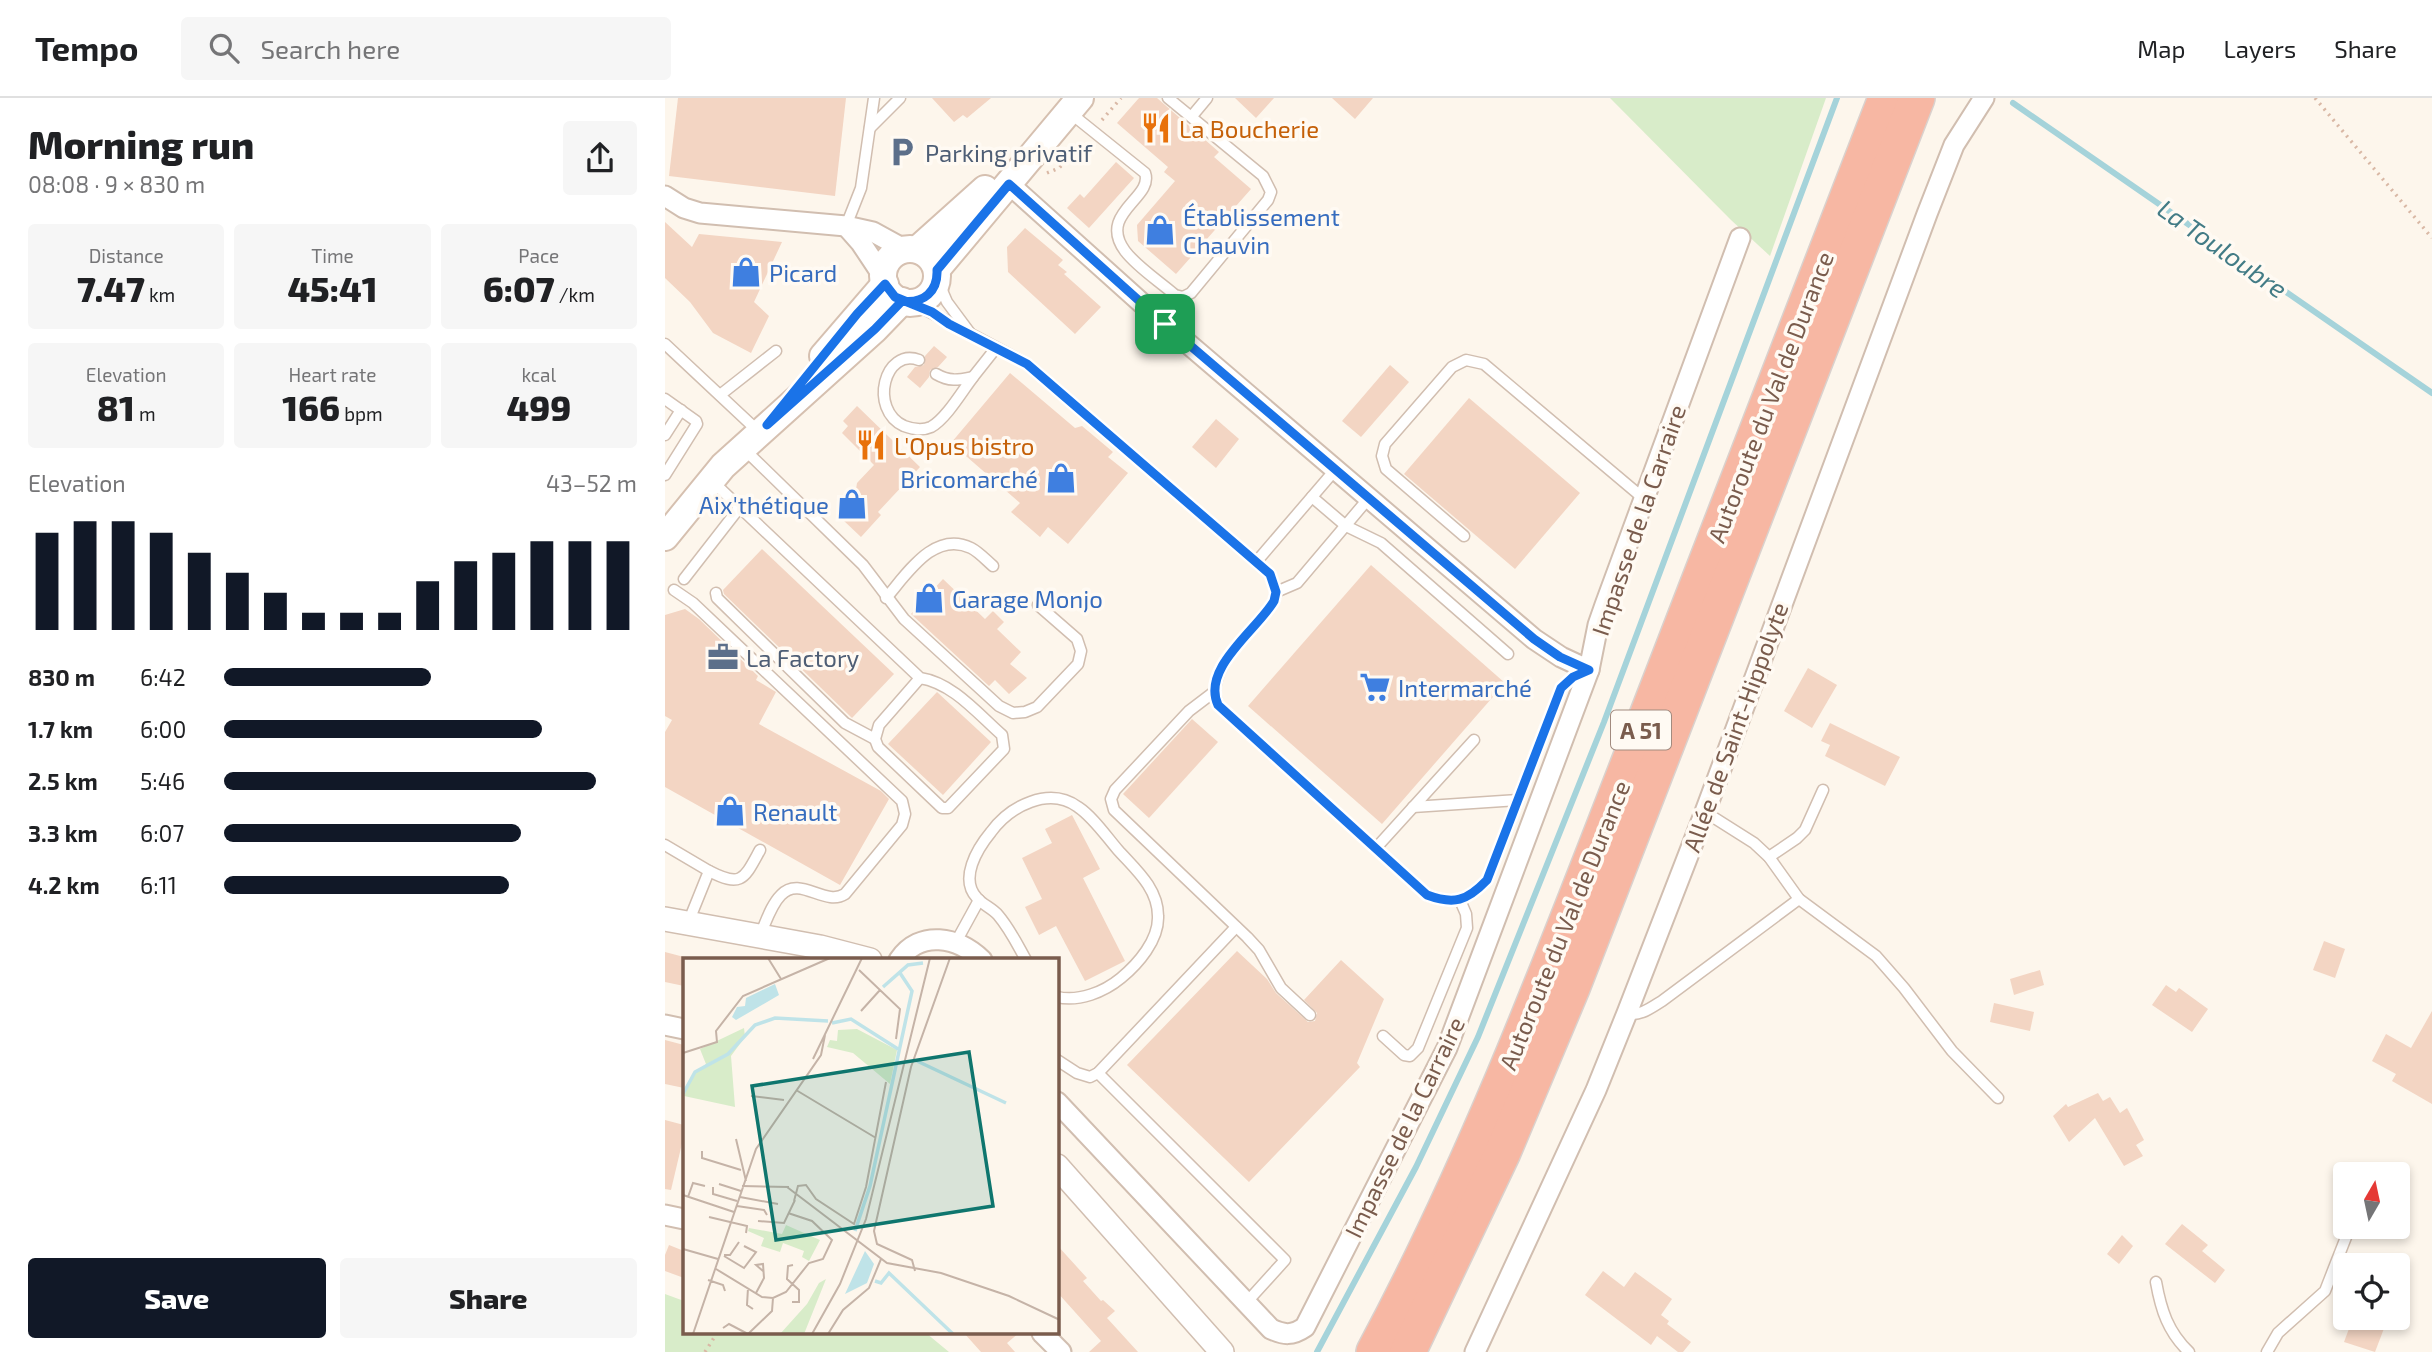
<!DOCTYPE html>
<meta charset="utf-8">
<style>
body{margin:0;font-family:"Exo 2",sans-serif;background:#f6f6f6;color:#202124;height:100vh;display:flex;flex-direction:column;font-size:26px;white-space:nowrap}
*{box-sizing:border-box;margin:0}
p{font-size:23px;color:#757577}
.icon{flex:none;width:38px;height:38px;fill:none;stroke:currentColor;stroke-width:2;stroke-linecap:round;stroke-linejoin:round}
.map{position:relative;flex:1;overflow:hidden}
.sheet{display:flex;flex-direction:column;background:#fff;width:665px}
.sheet>*{flex:none}
.needle{width:46px;rotate:9deg}
.tools{position:absolute;left:1668px;top:1064px;display:grid;gap:14px}
.tools a{display:grid;place-items:center;width:77px;height:77px;border-radius:7px;background:#fff;box-shadow:0 4px 10px #0003;font-size:35px}
.pin{position:absolute;display:grid;place-items:center;width:60px;height:60px;color:#fff;margin:-30px;border-radius:14px;box-shadow:0 4px 10px #0006}
.round{display:grid;place-items:center;flex:none;width:74px;height:74px;border-radius:7px;background:#f6f6f6}
.overview{display:flex;align-items:center;justify-content:space-between;height:119px;padding:0 28px}
h1{font-size:38px;font-weight:800;line-height:52px}
.metrics{display:grid;grid-template-columns:repeat(3,1fr);gap:10px;height:119px;padding:7px 28px}
.metrics div{display:grid;align-content:center;border-radius:7px;background:#f6f6f6;text-align:center}
.metrics b{font-size:35px;font-weight:800}
.metrics small{font-size:19px;font-weight:400}
.metrics p{font-size:19px}
.chart{height:196px;padding:14px 28px}
.chart p{display:flex;justify-content:space-between}
.chart svg{width:100%;height:126px;margin-top:7px;stroke:#111827;stroke-width:6}
.cta{display:flex;gap:14px;margin-top:auto;padding:14px 28px}
.cta a{flex:1;height:80px;border-radius:7px;background:#111827;color:#fff;font-size:28px;font-weight:800;line-height:80px;text-align:center}
.cta a+a{background:#f6f6f6;color:#202124}
ul{padding:0 28px;list-style:none;font-size:23px}
li{display:grid;grid-template-columns:112px 84px 1fr;align-items:center;height:52px}
li i{height:18px;border-radius:9px;background:#111827}
header{display:flex;align-items:center;gap:42px;box-sizing:border-box;height:98px;padding:0 35px;background:#fff;border-bottom:2px solid #e0e0e0}
header strong{font-size:33px}
nav{display:flex;gap:38px;margin-inline-start:auto;font-size:24px}
.search{width:490px;height:63px;background:#f6f6f6;display:flex;align-items:center;gap:18px;box-sizing:border-box;padding:0 24px;border-radius:7px;color:#757577;font-size:26px}
main{display:flex;flex:1;min-height:0}
.map>svg:first-child{display:block}
.green{fill:#d8ecc9}
.lines{fill:none;stroke-linecap:round;stroke-linejoin:round}
.stream{stroke:#a5d3da;stroke-width:6}
.building{fill:#f3d5c3}
.service-casing{stroke:#d1beb0;stroke-width:13}
.minor-casing{stroke:#d1beb0;stroke-width:23}
.tertiary-casing{stroke:#d1beb0;stroke-width:26}
.secondary-casing{stroke:#d6c0b0;stroke-width:30}
.motorway-casing{stroke:#dad1cd;stroke-width:38}
.path{stroke:#d9b8a5;stroke-width:3.5;stroke-dasharray:2 5;stroke-linecap:butt}
.service{stroke:#fff;stroke-width:10}
.minor{stroke:#fff;stroke-width:19}
.tertiary{stroke:#fff;stroke-width:23}
.secondary{stroke:#fff;stroke-width:26}
.motorway{stroke:#f7b7a3;stroke-width:35}
.route-casing{stroke:#fff;stroke-width:14}
.route{stroke:#1a73e8;stroke-width:9}
.labels{text-anchor:middle;dominant-baseline:central;stroke-width:7;stroke-linejoin:round;paint-order:stroke}
.shield{fill:#fffaf3;stroke:#a28b7f;stroke-width:2}
.shield-label{font-size:23px;font-weight:bold;fill:#7a5c4d}
.food-label{font-size:24px;fill:#c56008;stroke:#fffaf3;text-anchor:start}
.service-label{font-size:24px;fill:#4e5e75;stroke:#fffaf3;text-anchor:start}
.shop-label{font-size:24px;fill:#366cbe;stroke:#fffaf3;text-anchor:start}
.street-label{font-size:24px;fill:#7a5c4d;stroke:#fffaf3}
.water-label{font-size:26px;font-style:italic;fill:#437c86;stroke:#fffaf3}
.inset-river{fill:none;stroke:#bfe3e8;stroke-width:3.5}
.inset-road{fill:none;stroke:#c5b3a7;stroke-width:2}
.view{fill:#0f766e;fill-opacity:0.15;stroke:#0f766e;stroke-width:3.5}
.inset-edge{fill:none;stroke:#7a5c4d;stroke-width:3.5}
</style>
<header>
<strong>Tempo</strong>
<div class="search"><svg class="icon" aria-label="search" viewBox="0 0 24 24"><circle cx="10" cy="10" r="6"/><path d="M15 15l6 6"/></svg>Search here</div>
<nav><a>Map</a><a>Layers</a><a>Share</a></nav>
</header>
<main>
<section class="sheet">
<div class="overview"><div><h1>Morning run</h1><p>08:08 · 9 × 830 m</p></div><a class="round"><svg class="icon" aria-label="share" viewBox="0 0 24 24"><path d="M12 15V3M7 8l5-5 5 5M5 13v7h14v-7"/></svg></a></div>
<div class="metrics">
<div><p>Distance</p><b>7.47<small> km</small></b></div>
<div><p>Time</p><b>45:41</b></div>
<div><p>Pace</p><b>6:07<small> /km</small></b></div>
</div>
<div class="metrics">
<div><p>Elevation</p><b>81<small> m</small></b></div>
<div><p>Heart rate</p><b>166<small> bpm</small></b></div>
<div><p>kcal</p><b>499</b></div>
</div>
<div class="chart"><p><span>Elevation</span>43–52 m</p>
<svg viewBox="0 0 160 44" preserveAspectRatio="none"><path d="M5 44V10M15 44V6M25 44V6M35 44V10M45 44V17M55 44V24M65 44V31M75 44V38M85 44V38M95 44V38M105 44V27M115 44V20M125 44V17M135 44V13M145 44V13M155 44V13"/></svg>
</div>
<ul>
<li><b>830 m</b>6:42<i style="width:50%"></i></li>
<li><b>1.7 km</b>6:00<i style="width:77%"></i></li>
<li><b>2.5 km</b>5:46<i style="width:90%"></i></li>
<li><b>3.3 km</b>6:07<i style="width:72%"></i></li>
<li><b>4.2 km</b>6:11<i style="width:69%"></i></li>
</ul>
<div class="cta"><a>Save</a><a>Share</a></div>
</section>
<div class="map">
<svg width="1767" height="1254" viewBox="0 0 1767 1254">
<rect width="100%" height="100%" fill="#fdf6ec"/>
<g class="green">
<polygon points="945,0 1161,0 1105,158 1066,122"/>
<polygon points="0,1196 19,1203 19,1235 261,1235 284,1254 0,1254"/>
</g>
<g class="lines">
<g class="stream">
<polyline points="1348,5 1767,295"/>
<polyline points="652,1254 751,1069 813,939 939,624 1172,0"/>
</g>
</g>
<g class="building">
<polygon points="13,0 181,0 170,98 4,78"/>
<polygon points="267,0 326,0 302,20 298,17 289,24"/>
<polygon points="474,0 492,0 554,54 549,59 586,91 511,176 473,143 472,127 510,83 499,74 503,69 452,25"/>
<polygon points="570,0 609,0 591,20"/>
<polygon points="667,0 708,0 690,21"/>
<polygon points="451,64 469,80 424,130 402,110 415,96 419,100"/>
<polygon points="0,124 27,149 34,136 117,144 89,204 104,218 86,255 48,235 25,204 0,180"/>
<polygon points="360,130 398,162 393,167 402,174 399,176 436,209 410,236 343,174 342,149"/>
<polygon points="269,248 282,259 273,269 265,272 264,279 255,290 242,279 250,269 259,267 260,258"/>
<polygon points="725,267 744,284 696,339 677,323"/>
<polygon points="345,275 410,330 417,328 448,354 443,359 463,375 403,446 383,429 375,439 346,414 355,405 286,345"/>
<polygon points="804,300 915,395 850,471 739,376"/>
<polygon points="192,308 255,369 213,414 216,417 196,439 178,422 188,411 192,385 209,367 177,335 183,328 178,323"/>
<polygon points="551,321 574,341 551,370 527,349"/>
<polygon points="97,451 229,576 187,620 59,496 58,492"/>
<polygon points="706,467 840,585 717,726 583,608"/>
<polygon points="278,481 320,521 328,513 339,524 332,531 356,554 345,566 362,580 344,596 330,582 324,588 246,516"/>
<polygon points="20,511 34,521 93,578 91,582 111,594 94,626 216,693 224,701 175,787 0,689 0,634 7,622 0,618 0,517"/>
<polygon points="1143,570 1172,587 1147,630 1119,613"/>
<polygon points="272,594 326,644 278,697 223,646"/>
<polygon points="527,621 553,644 484,720 458,696"/>
<polygon points="1165,625 1235,659 1220,688 1160,658 1165,647 1156,643"/>
<polygon points="407,717 435,771 418,780 460,863 420,883 391,828 374,837 360,809 377,801 357,760 387,745 380,731"/>
<polygon points="1659,843 1680,851 1670,880 1648,872"/>
<polygon points="572,853 602,881 611,895 643,924 650,923 652,915 639,902 676,862 719,901 692,965 695,969 584,1084 462,967"/>
<polygon points="0,854 19,859 19,888 0,884"/>
<polygon points="1375,872 1379,887 1349,897 1345,881"/>
<polygon points="1501,887 1511,894 1514,890 1543,911 1527,934 1487,907"/>
<polygon points="1329,905 1369,914 1365,933 1325,924"/>
<polygon points="1767,913 1767,1006 1727,983 1731,976 1707,963 1721,936 1746,950"/>
<polygon points="0,942 19,947 19,990 0,986"/>
<polygon points="1433,995 1438,1003 1445,999 1455,1015 1462,1010 1479,1042 1471,1047 1478,1058 1459,1068 1430,1020 1404,1044 1388,1018 1401,1006 1403,1009"/>
<polygon points="0,1022 19,1027 19,1037 6,1092 0,1091"/>
<polygon points="1517,1126 1543,1147 1537,1153 1560,1172 1550,1185 1500,1146"/>
<polygon points="1457,1137 1468,1148 1454,1166 1442,1156"/>
<polygon points="4,1147 19,1153 19,1180 0,1173 0,1157"/>
<polygon points="392,1147 422,1180 418,1183 436,1203 438,1202 450,1213 442,1220 473,1254 424,1254 436,1243 392,1194"/>
<polygon points="938,1173 959,1189 970,1174 1007,1201 996,1217 1004,1223 1002,1226 1026,1244 1018,1254 1013,1254 992,1238 986,1247 920,1197"/>
<polygon points="1688,1220 1723,1220 1710,1254 1679,1244"/>
<polygon points="299,1235 354,1235 342,1245 350,1254 316,1254"/>
</g>
<g class="lines">
<g class="service-casing">
<g id="service">
<path d="M 404,14 L 480,75 C 489,100 432,115 460,153 C 472,169 494,183 510,197 L 518,199 L 526,195 L 603,102 L 606,94 L 598,78 L 503,0"/>
<polyline points="527,18 542,0"/>
<polyline points="205,30 235,0"/>
<polyline points="181,128 196,90 209,0"/>
<polyline points="272,181 282,204 305,235"/>
<path d="M 246,204 L 362,266 L 605,476 L 611,494 L 609,503 C 592,531 537,570 553,607 L 762,797 C 789,807 802,803 822,782 L 896,590 L 908,579 L 923,572"/>
<polyline points="500,226 515,211 518,199"/>
<polyline points="0,246 94,334"/>
<path d="M 254,262 C 220,249 203,311 239,328 C 247,331 257,333 266,329 C 281,321 298,292 308,279 C 293,282 285,284 271,276"/>
<polyline points="308,279 331,250"/>
<polyline points="55,297 111,253"/>
<polyline points="0,301 31,323 32,326 0,377"/>
<polyline points="0,337 16,312"/>
<polyline points="78,350 198,467 239,521 334,608 348,615 360,614 372,609 413,566 416,553 412,541 373,507"/>
<path d="M 47,383 L 255,580 C 288,585 313,616 337,637 L 339,651 L 283,710 L 277,710 L 213,649 L 210,641 L 214,627 L 255,580"/>
<polyline points="647,399 681,428 716,445 843,556"/>
<polyline points="799,438 721,371 717,358 720,346 787,269 801,262 819,266 978,400"/>
<polyline points="592,463 670,372"/>
<polyline points="19,481 75,409"/>
<path d="M 9,492 L 28,505 L 237,703 L 240,716 L 237,727 L 180,796 C 160,809 135,777 116,797 C 106,807 101,824 95,837"/>
<polyline points="611,494 632,485 703,401"/>
<polyline points="51,495 52,500 180,625 210,641"/>
<path d="M 221,500 C 242,476 269,432 306,450 C 314,454 321,462 328,468"/>
<polyline points="549,594 524,613 450,692 446,701 449,712 582,839 594,852 616,890 645,917"/>
<polyline points="748,709 853,702"/>
<polyline points="1040,714 1089,745 1104,759 1134,801 1211,858 1239,890 1287,953 1333,1000"/>
<polyline points="0,747 44,773 23,825"/>
<polyline points="711,750 809,642"/>
<polyline points="1104,759 1132,740 1140,732 1158,692"/>
<path d="M 44,773 C 77,790 79,781 95,752"/>
<polyline points="291,844 314,802"/>
<path d="M 361,862 C 352,846 345,831 333,817 C 327,810 318,807 312,800 C 294,781 312,751 326,734 C 345,708 384,688 413,709 C 428,719 441,738 453,752 C 470,771 493,790 493,818 C 494,842 473,866 456,880 C 439,894 414,904 392,899"/>
<path d="M 962,915 C 975,919 987,909 997,903 L 1134,801"/>
<polyline points="718,938 739,957 745,958 753,950 802,830 801,816 795,802"/>
<polyline points="392,962 412,975 425,979 433,975 571,829"/>
<polyline points="433,975 620,1162 581,1205"/>
<polyline points="1704,1076 1705,1074"/>
<path d="M 1491,1184 C 1496,1212 1503,1234 1524,1254"/>
<polyline points="1602,1254 1613,1235 1660,1193 1685,1129"/>
</g>
</g>
<g class="minor-casing">
<g id="minor">
<polyline points="344,86 500,226 869,541 896,559 924,572"/>
<polyline points="0,98 19,110 35,115 181,128 208,134 239,151"/>
<polyline points="181,128 196,145 218,178"/>
<path d="M 234,862 C 255,831 293,839 317,862"/>
<polyline points="0,927 19,931"/>
<path d="M 392,1004 L 606,1231 C 619,1237 627,1238 640,1229 L 782,950 L 924,572 L 933,527 L 940,507 L 1075,140"/>
<polyline points="0,1117 19,1121"/>
<polyline points="377,1235 396,1254"/>
<polyline points="810,1254 931,992 962,915 1040,714 1262,116 1289,47 1319,0"/>
</g>
</g>
<g class="tertiary-casing">
<g id="tertiary">
<polyline points="0,821 155,849 205,862"/>
<polyline points="392,1068 557,1254"/>
</g>
</g>
<g class="secondary-casing">
<g id="secondary">
<polyline points="253,151 320,91"/>
<circle cx="245" cy="178" r="27"/>
<polyline points="272,171 415,0"/>
<polyline points="158,258 220,186"/>
<polyline points="0,439 58,368 210,231 237,203"/>
</g>
</g>
<g class="motorway-casing">
<g id="motorway">
<path d="M 709,1254 C 812,1062 889,857 968,654 C 1052,436 1136,218 1221,0"/>
<polyline points="743,1254 838,1054 907,890 1252,0"/>
</g>
</g>
<g class="path">
<polyline points="1650,0 1767,140"/>
<polyline points="437,22 456,0"/>
<polyline points="382,75 394,70 418,44"/>
<polyline points="40,1254 52,1235"/>
</g>
<use href="#service" class="service"/>
<use href="#minor" class="minor"/>
<use href="#tertiary" class="tertiary"/>
<use href="#secondary" class="secondary"/>
<use href="#motorway" class="motorway"/>
</g>
<g class="lines">
<g class="route-casing">
<path id="route" d="M 500,226 L 344,86 L 272,172 C 273,193 259,206 237,203 L 210,231 L 102,327 L 192,216 L 220,186 L 230,199 L 267,214 L 284,226 L 362,266 L 605,476 L 611,494 L 609,503 C 592,532 536,570 553,607 L 762,797 C 789,807 802,803 822,782 L 896,590 L 908,579 L 924,572 L 895,559 L 869,541 L 500,226"/>
</g>
<use href="#route" class="route"/>
</g>
<defs>
<g id="restaurant-bare" transform="scale(2.415)"><path d="M-5-6h1v4h1v-4h1v4h1v-4h1v5L-1.5 .5V6h-2V.5L-5-1ZM5-6V6H3V1.5H1.5Q1.5-4 5-6Z" fill="#e8710a" stroke="#fffaf3" stroke-width="2.5" paint-order="stroke"/></g>
<g id="parking-bare" transform="scale(2.415)"><path d="M-3.5-5.5H1a3.5 3.5 0 0 1 0 7H-1V5.5H-3.5ZM-1-3.4V-.6H.8a1.4 1.4 0 0 0 0-2.8Z" fill="#5c6f8a" stroke="#fffaf3" stroke-width="2.5" paint-order="stroke"/></g>
<g id="shop-bare" transform="scale(2.415)"><path d="M-5-2.5h2.3a2.7 3.5 0 0 1 5.4 0H5L5.5 6h-11ZM-1.5-2.5h3a1.5 2.3 0 0 0-3 0Z" fill="#3f7fe0" stroke="#fffaf3" stroke-width="2.5" paint-order="stroke"/></g>
<g id="office-bare" transform="scale(2.415)"><path d="M-6-3h4V-5.5h4V-3h4V5H-6ZM-1-4.5V-3h2v-1.5ZM-6 0V1H6V0Z" fill="#5c6f8a" stroke="#fffaf3" stroke-width="2.5" paint-order="stroke"/></g>
<g id="supermarket-bare" transform="scale(2.415)"><path d="M-6-5.5h2.5l.6 2H6L4.5 2H-2.5L-4.4-4H-6ZM-1.5 3.2a1.3 1.3 0 1 0 .1 0ZM3 3.2a1.3 1.3 0 1 0 .1 0Z" fill="#3f7fe0" stroke="#fffaf3" stroke-width="2.5" paint-order="stroke"/></g>
</defs>
<g fill-rule="evenodd">
<use href="#restaurant-bare" x="491" y="30"/>
<use href="#parking-bare" x="237" y="54"/>
<use href="#shop-bare" x="495" y="132"/>
<use href="#shop-bare" x="81" y="174"/>
<use href="#restaurant-bare" x="206" y="347"/>
<use href="#shop-bare" x="396" y="380"/>
<use href="#shop-bare" x="187" y="406"/>
<use href="#shop-bare" x="264" y="500"/>
<use href="#office-bare" x="58" y="559"/>
<use href="#supermarket-bare" x="710" y="589"/>
<use href="#shop-bare" x="65" y="713"/>
</g>
<g class="labels">
<rect class="shield" x="946" y="612.5" width="60" height="39" rx="5"/>
<g class="shield-label">
<text x="976" y="632">A 51</text>
</g>
<g class="food-label">
<text x="514" y="30">La Boucherie</text>
<text x="229" y="347">L'Opus bistro</text>
</g>
<g class="service-label">
<text x="260" y="54">Parking privatif</text>
<text x="81" y="559">La Factory</text>
</g>
<g class="shop-label">
<text x="518" y="118">Établissement<tspan x="518" dy="28">Chauvin</tspan></text>
<text x="104" y="174">Picard</text>
<text x="373" y="380" text-anchor="end">Bricomarché</text>
<text x="164" y="406" text-anchor="end">Aix'thétique</text>
<text x="287" y="500">Garage Monjo</text>
<text x="733" y="589">Intermarché</text>
<text x="88" y="713">Renault</text>
</g>
<g class="street-label">
<text transform="translate(1105 299) rotate(-69)">Autoroute du Val de Durance</text>
<text transform="translate(973 422) rotate(-71)">Impasse de la Carraire</text>
<text transform="translate(1070 629) rotate(-70)">Allée de Saint-Hippolyte</text>
<text transform="translate(899 827) rotate(-68)">Autoroute du Val de Durance</text>
<text transform="translate(739 1029) rotate(-64)">Impasse de la Carraire</text>
</g>
<g class="water-label">
<text transform="translate(1558 150) rotate(35)">La Touloubre</text>
</g>
</g>
<g transform="translate(18 860)">
<rect width="376" height="376" fill="#fdf6ec"/>
<path d="M 61,70 L 62,79 L 48,98 L 52,149 L 1,138 L 10,117 L 23,106 L 17,91 ZM 174,71 L 214,92 L 207,126 L 170,95 L 144,89 L 147,82 L 154,83 L 155,72 ZM 103,267 L 137,282 L 126,303 L 119,299 L 121,293 L 100,285 L 97,294 L 78,288 L 81,280 L 65,273 L 66,270 L 99,276 ZM 143,321 L 121,376 L 97,376 L 124,346 L 136,325 Z" fill="#d8ecc9"/>
<path d="M 92,26 L 96,37 L 53,62 L 49,59 L 54,49 L 62,48 L 63,40 ZM 182,293 L 191,306 L 184,325 L 162,336 Z" fill="#bfe3e8"/>
<path class="inset-river" d="M 200,29 L 225,7 L 240,5M 149,65 L 168,61 L 215,91M 234,103 L 323,145M 0,136 L 12,114 L 45,96 L 72,67 L 92,60 L 145,63M 172,273 L 187,228 L 229,33 L 217,15M 192,323 L 198,325 L 206,315 L 270,376"/>
<path class="inset-road" d="M 85,0 L 98,21M 176,12 L 217,51 L 213,81M 178,53 L 197,32M 0,95 L 34,84 L 33,73 L 60,38 L 147,0M 130,101 L 179,0M 113,132 L 193,180M 68,138 L 101,142M 53,181 L 63,223M 19,193 L 19,200 L 58,212M 36,226 L 58,233M 59,228 L 106,229M 30,229 L 30,236 L 54,243M 104,229 L 204,305 L 258,315 L 326,338 L 377,362M 0,237 L 51,254M 5,239 L 10,225 L 22,228M 57,239 L 95,246M 111,243 L 115,228 L 123,227 L 133,241 L 171,266 L 183,229 L 203,124M 54,248 L 81,252 L 84,257M 26,259 L 64,268 L 63,275M 75,263 L 101,265 L 112,242M 0,291 L 35,301M 41,297 L 47,297 L 56,284M 41,298 L 61,310 L 73,294 L 61,288M 33,311 L 79,339 L 90,340 L 103,334 L 126,305 L 140,301 L 149,282 L 129,263 L 105,255M 232,313 L 229,302 L 194,286 L 191,273 L 228,109 L 267,0M 25,322 L 40,327 L 42,333M 65,330 L 64,347 L 70,351M 73,335 L 81,320 L 80,306 L 73,307 L 80,313M 109,344 L 116,344 L 116,332 L 104,321 L 105,308 L 110,307M 40,370 L 46,366 L 65,376M 10,376 L 73,191 L 138,97 L 142,77M 65,376 L 89,353 L 90,340M 129,376 L 157,326 L 183,261 L 247,0M 145,376 L 160,352 L 186,330 L 198,301"/>
<path class="view" d="M 286,94 L 310,248 L 93,282 L 69,128 Z"/>
<rect width="376" height="376" class="inset-edge"/>
</g>
</svg>
<div class="tools">
<a><svg class="needle" viewBox="-14 -14 28 28"><path d="M0-13l5 13h-10z" fill="#e53935"/><path d="M0 13l5-13h-10z" fill="#757577"/></svg></a>
<a><svg class="icon" aria-label="locate" viewBox="0 0 24 24"><circle cx="12" cy="12" r="6"/><path d="M12 2v4M12 18v4M2 12h4M18 12h4"/></svg></a>
</div>
<div class="pin" style="left:500px;top:226px;background:#1e9e55"><svg class="icon" aria-label="arrive" viewBox="0 0 24 24"><path d="M6 21V4h12l-3 4 3 4H6"/></svg></div>
</div>
</main>
